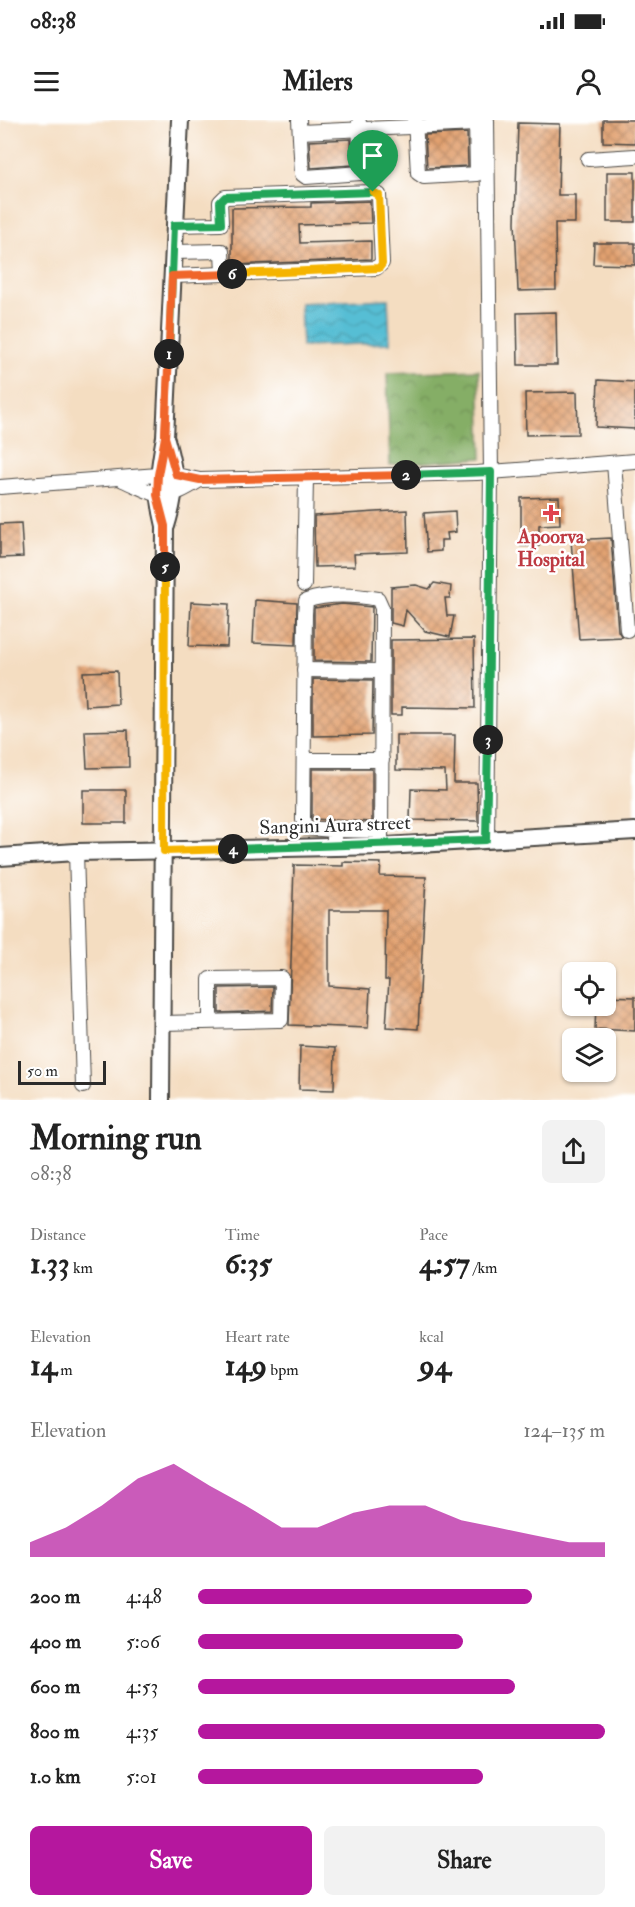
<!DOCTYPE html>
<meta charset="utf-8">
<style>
body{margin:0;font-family:"IM FELL Double Pica",serif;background:#f2f2f2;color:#222;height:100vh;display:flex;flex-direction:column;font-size:22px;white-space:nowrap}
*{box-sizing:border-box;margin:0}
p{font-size:20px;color:#767676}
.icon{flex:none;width:33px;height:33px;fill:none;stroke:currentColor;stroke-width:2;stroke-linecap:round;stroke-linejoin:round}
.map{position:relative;height:980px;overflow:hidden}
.details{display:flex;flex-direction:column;background:#fff;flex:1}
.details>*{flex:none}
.controls{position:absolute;left:562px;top:842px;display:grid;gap:12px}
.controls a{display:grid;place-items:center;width:54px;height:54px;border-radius:9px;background:#fff;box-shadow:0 2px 4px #0004;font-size:30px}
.scale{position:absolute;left:18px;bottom:15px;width:88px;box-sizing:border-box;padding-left:6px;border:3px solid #2b2b2b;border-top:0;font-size:16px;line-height:21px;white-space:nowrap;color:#2b2b2b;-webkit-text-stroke:4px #fff;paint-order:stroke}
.pin{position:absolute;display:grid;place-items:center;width:51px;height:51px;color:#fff;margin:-62px -26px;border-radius:50% 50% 50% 0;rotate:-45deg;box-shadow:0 0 6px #0007}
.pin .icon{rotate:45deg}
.km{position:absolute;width:30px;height:30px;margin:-15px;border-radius:50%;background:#222;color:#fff;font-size:16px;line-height:30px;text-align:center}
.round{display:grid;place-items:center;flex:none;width:63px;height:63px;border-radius:9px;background:#f2f2f2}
.overview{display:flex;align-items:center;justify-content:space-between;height:102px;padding:0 30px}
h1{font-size:33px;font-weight:700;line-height:45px}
.stats{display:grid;grid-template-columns:repeat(3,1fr);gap:9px;height:102px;padding:6px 30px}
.stats div{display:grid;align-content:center}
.stats b{font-size:30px;font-weight:700}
.stats small{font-size:16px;font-weight:400}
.stats p{font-size:16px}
.chart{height:168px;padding:12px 30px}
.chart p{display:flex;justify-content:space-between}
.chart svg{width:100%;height:108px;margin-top:6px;fill:#b5179e;opacity:.7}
.cta{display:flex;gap:12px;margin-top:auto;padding:12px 30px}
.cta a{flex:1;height:69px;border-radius:9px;background:#b5179e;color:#fff;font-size:24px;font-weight:700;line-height:69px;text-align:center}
.cta a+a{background:#f2f2f2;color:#222}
ul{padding:0 30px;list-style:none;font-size:20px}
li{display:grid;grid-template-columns:96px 72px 1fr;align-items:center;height:45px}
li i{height:15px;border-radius:8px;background:#b5179e}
.status{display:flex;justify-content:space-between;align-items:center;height:42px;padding:0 30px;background:#fff;direction:ltr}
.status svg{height:16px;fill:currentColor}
header{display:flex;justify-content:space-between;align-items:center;height:78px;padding:0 30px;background:#fff;font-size:27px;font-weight:700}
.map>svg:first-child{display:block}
.forest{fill:url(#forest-crowns);stroke:#586c48;stroke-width:1.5}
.water{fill:url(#water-waves);stroke:#417480;stroke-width:1.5}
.building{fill:url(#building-cross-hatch)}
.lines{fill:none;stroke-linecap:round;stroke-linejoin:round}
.minor-casing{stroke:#494642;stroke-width:16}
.tertiary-casing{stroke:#494642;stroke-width:20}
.minor{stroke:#fff;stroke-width:14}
.tertiary{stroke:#fff;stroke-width:16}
.split-1-casing{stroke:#fff;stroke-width:12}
.split-2-casing{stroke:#fff;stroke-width:12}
.split-3-casing{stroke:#fff;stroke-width:12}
.split-4-casing{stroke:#fff;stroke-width:12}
.split-5-casing{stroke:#fff;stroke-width:12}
.split-6-casing{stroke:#fff;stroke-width:12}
.split-7-casing{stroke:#fff;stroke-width:12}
.split-1{stroke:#22a559;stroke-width:8}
.split-2{stroke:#f0652b;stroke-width:8}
.split-3{stroke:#22a559;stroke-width:8}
.split-4{stroke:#22a559;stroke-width:8}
.split-5{stroke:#f5b400;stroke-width:8}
.split-6{stroke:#f0652b;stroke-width:8}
.split-7{stroke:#f5b400;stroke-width:8}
.health-dot{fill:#e0444e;stroke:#fff;stroke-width:2}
.labels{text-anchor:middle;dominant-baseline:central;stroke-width:5;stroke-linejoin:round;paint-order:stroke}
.health-label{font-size:20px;font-weight:bold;fill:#be3a42;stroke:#fff}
.street-label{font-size:20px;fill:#2b2b2b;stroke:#fff}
</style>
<div class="status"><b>08:38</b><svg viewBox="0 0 49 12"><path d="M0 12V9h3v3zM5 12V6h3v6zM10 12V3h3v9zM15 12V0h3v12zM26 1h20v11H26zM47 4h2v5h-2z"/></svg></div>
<header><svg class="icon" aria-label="menu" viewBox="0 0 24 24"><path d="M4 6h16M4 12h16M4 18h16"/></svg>Milers<svg class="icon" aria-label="person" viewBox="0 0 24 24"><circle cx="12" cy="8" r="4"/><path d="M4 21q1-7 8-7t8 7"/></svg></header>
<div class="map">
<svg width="635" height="980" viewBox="0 0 635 980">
<defs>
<pattern id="forest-crowns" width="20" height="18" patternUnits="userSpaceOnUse" patternTransform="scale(1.5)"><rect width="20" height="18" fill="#85ae66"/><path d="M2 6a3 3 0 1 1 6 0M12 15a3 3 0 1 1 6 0" fill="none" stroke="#6d8e54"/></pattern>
<pattern id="water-waves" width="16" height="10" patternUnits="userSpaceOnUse" patternTransform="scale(1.5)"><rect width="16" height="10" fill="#57bed4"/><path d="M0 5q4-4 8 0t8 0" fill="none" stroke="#489bac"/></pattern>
<pattern id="building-cross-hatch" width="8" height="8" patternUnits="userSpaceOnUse" patternTransform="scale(1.5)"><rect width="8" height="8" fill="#e2a170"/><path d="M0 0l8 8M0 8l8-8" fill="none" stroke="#b7835c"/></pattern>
</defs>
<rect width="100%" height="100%" fill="#fff"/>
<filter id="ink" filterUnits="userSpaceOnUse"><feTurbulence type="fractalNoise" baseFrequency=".0167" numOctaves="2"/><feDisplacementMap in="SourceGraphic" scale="12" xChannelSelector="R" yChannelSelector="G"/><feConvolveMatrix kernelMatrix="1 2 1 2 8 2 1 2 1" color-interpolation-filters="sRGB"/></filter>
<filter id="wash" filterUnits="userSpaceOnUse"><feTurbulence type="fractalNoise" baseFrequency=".008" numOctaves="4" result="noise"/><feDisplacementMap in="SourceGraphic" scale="24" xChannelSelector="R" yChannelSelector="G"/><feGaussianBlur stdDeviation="1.35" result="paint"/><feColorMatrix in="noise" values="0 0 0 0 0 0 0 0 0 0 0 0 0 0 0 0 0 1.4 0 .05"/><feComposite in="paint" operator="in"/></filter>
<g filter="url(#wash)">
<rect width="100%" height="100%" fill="#f4ddc1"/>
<polygon class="forest" points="479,250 482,338 390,345 387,253"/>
<polygon class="water" points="388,179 390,223 302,226 300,183"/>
<g id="blocks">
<g class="building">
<polygon points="603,0 635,0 635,23 603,22"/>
<polygon points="518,3 560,4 558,75 575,75 575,103 555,103 556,170 518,171 515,102"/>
<polygon points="467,13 468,46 427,48 425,15"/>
<polygon points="351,19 352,45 311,48 309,21"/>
<rect x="607" y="52" width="28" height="50"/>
<polygon points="370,81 371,103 299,105 300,123 371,121 371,139 232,145 232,88 311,87 311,83"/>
<polygon points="594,123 635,123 635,145 593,144"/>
<polygon points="556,192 557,245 518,245 517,193"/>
<polygon points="598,260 635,262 635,309 596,307"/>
<polygon points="577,272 578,314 526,315 525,273"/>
<polygon points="559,377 560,404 539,405 539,426 521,426 521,378"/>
<polygon points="407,390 408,432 354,434 355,446 315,447 314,396"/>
<polygon points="455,391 456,412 447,413 448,420 441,420 441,431 427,432 424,393"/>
<polygon points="21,403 23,437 0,438 0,404"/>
<polygon points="611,418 618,511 622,517 579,519 571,420"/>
<polygon points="434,463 451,466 450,478 445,478 447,496 454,496 450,517 425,511 406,490 403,506 391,503 391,467 416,465 429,469"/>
<polygon points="255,480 297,483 296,525 253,523"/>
<polygon points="191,482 229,484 227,527 189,526"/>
<polygon points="342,484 372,487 371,542 314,541 314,488"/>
<polygon points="474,519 475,588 402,587 402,595 391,595 391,520"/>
<polygon points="117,551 118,584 85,586 83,552"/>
<polygon points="313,559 373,560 372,615 313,616"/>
<polygon points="128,610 129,647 87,648 85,611"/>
<polygon points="396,615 455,615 454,663 477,663 478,701 410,700 411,669 446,670 445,651 396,650"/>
<polygon points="312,649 372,649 372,702 312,699"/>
<rect x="83" y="670" width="43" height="33"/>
<polygon points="343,742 381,743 380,756 426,757 418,909 386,907 389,860 385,860 386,790 329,790 329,866 370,869 368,908 289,905 294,745 343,746"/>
<polygon points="273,867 272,891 219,893 219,868"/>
<polygon points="606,876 635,877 635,911 595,909 596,885 606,885"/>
<polygon points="300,926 335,928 334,970 299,969"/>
</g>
</g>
</g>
<g filter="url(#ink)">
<use href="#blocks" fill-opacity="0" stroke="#494642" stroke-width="1.5"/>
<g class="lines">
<g class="minor-casing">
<g id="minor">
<polyline points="299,0 302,54 306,57 361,53 359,2"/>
<polyline points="415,0 418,53 424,57 477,54 476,0"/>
<polyline points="300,12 476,4"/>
<polyline points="588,39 635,36"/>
<polyline points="173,132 222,131 223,154 376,148 382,143 379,75 373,72 225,77 220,82 221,104 174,105"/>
<polyline points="172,156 223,154"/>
<polyline points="614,343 627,510"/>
<path d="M 123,360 C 162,377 163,383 200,360"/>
<polyline points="0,367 158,355 176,355 200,360 477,353 635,341"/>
<polyline points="304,465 306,358"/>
<polyline points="304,550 381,551"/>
<polyline points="304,640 382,640"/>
<polyline points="334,710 381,711"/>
<polyline points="487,720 491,352 487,0"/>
<path d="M 334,727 L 334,710 L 306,708 L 303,700 L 305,494 L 306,481 C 329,473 355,475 378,479 L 382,488 L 381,726"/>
<polyline points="76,732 83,966"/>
<polyline points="163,903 278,900 281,900 282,858 210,859 210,902"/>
</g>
</g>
<g class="tertiary-casing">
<g id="tertiary">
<path d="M 166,406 C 177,370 176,356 166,320"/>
<polyline points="0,737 76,732 386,726 635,711"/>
<path d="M 161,980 L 165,406 C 156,369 158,355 165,317 L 180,0"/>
</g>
</g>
<use href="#minor" class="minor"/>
<use href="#tertiary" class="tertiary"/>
</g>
</g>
<g class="lines" filter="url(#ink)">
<g class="split-1-casing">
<polyline id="split-1" points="169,234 174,105 221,104 220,82 225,77 373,72"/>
</g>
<g class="split-2-casing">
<polyline id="split-2" points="169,234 165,317 176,355 200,360 406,355"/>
</g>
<g class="split-3-casing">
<polyline id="split-3" points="406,355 491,352 488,620"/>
</g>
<g class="split-4-casing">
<polyline id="split-4" points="233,729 486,720 488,620"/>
</g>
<g class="split-5-casing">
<polyline id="split-5" points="165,447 164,731 233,729"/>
</g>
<g class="split-6-casing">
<polyline id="split-6" points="165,447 165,406 157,375 158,355 165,317 172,156 232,154"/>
</g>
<g class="split-7-casing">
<polyline id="split-7" points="232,154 379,148 382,144 379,75 373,72"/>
</g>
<use href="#split-1" class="split-1"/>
<use href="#split-2" class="split-2"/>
<use href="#split-3" class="split-3"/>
<use href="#split-4" class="split-4"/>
<use href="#split-5" class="split-5"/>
<use href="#split-6" class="split-6"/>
<use href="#split-7" class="split-7"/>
</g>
<path class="health-dot" d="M548 384h6v6h6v6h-6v6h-6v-6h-6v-6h6z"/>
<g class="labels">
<g class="health-label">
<text x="551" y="416">Apoorva<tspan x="551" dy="23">Hospital</tspan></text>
</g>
<g class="street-label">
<text transform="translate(335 705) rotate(-2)">Sangini Aura street</text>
</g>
</g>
</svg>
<div class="controls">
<a><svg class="icon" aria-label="locate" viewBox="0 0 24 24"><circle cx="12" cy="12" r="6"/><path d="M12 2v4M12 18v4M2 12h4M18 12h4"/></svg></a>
<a><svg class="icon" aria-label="layers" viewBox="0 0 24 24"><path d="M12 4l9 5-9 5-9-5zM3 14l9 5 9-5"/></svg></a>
</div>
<div class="scale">50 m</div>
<div class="pin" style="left:373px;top:72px;background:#1e9e55"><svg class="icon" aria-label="arrive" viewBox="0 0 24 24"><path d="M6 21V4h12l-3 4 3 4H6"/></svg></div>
<b class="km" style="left:169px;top:234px">1</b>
<b class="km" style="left:406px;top:355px">2</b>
<b class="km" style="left:488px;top:620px">3</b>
<b class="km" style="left:233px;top:729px">4</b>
<b class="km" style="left:165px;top:447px">5</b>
<b class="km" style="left:232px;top:154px">6</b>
</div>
<section class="details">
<div class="overview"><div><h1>Morning run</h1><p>08:38</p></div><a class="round"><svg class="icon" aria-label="share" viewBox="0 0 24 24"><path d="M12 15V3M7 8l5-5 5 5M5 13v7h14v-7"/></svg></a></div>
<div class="stats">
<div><p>Distance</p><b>1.33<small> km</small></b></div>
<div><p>Time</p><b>6:35</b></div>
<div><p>Pace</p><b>4:57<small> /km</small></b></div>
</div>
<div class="stats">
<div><p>Elevation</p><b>14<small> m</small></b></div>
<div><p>Heart rate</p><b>149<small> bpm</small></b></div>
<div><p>kcal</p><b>94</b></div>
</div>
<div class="chart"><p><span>Elevation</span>124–135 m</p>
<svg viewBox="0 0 160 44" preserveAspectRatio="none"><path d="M0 44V38L10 32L20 23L30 12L40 6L50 15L60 23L70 32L80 32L90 26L100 23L110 23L120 29L130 32L140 35L150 38L160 38V44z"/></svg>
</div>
<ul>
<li><b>200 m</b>4:48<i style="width:82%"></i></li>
<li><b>400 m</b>5:06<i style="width:65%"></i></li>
<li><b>600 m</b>4:53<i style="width:78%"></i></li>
<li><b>800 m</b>4:35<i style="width:100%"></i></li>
<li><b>1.0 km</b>5:01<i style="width:70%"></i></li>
</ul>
<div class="cta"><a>Save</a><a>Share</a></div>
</section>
